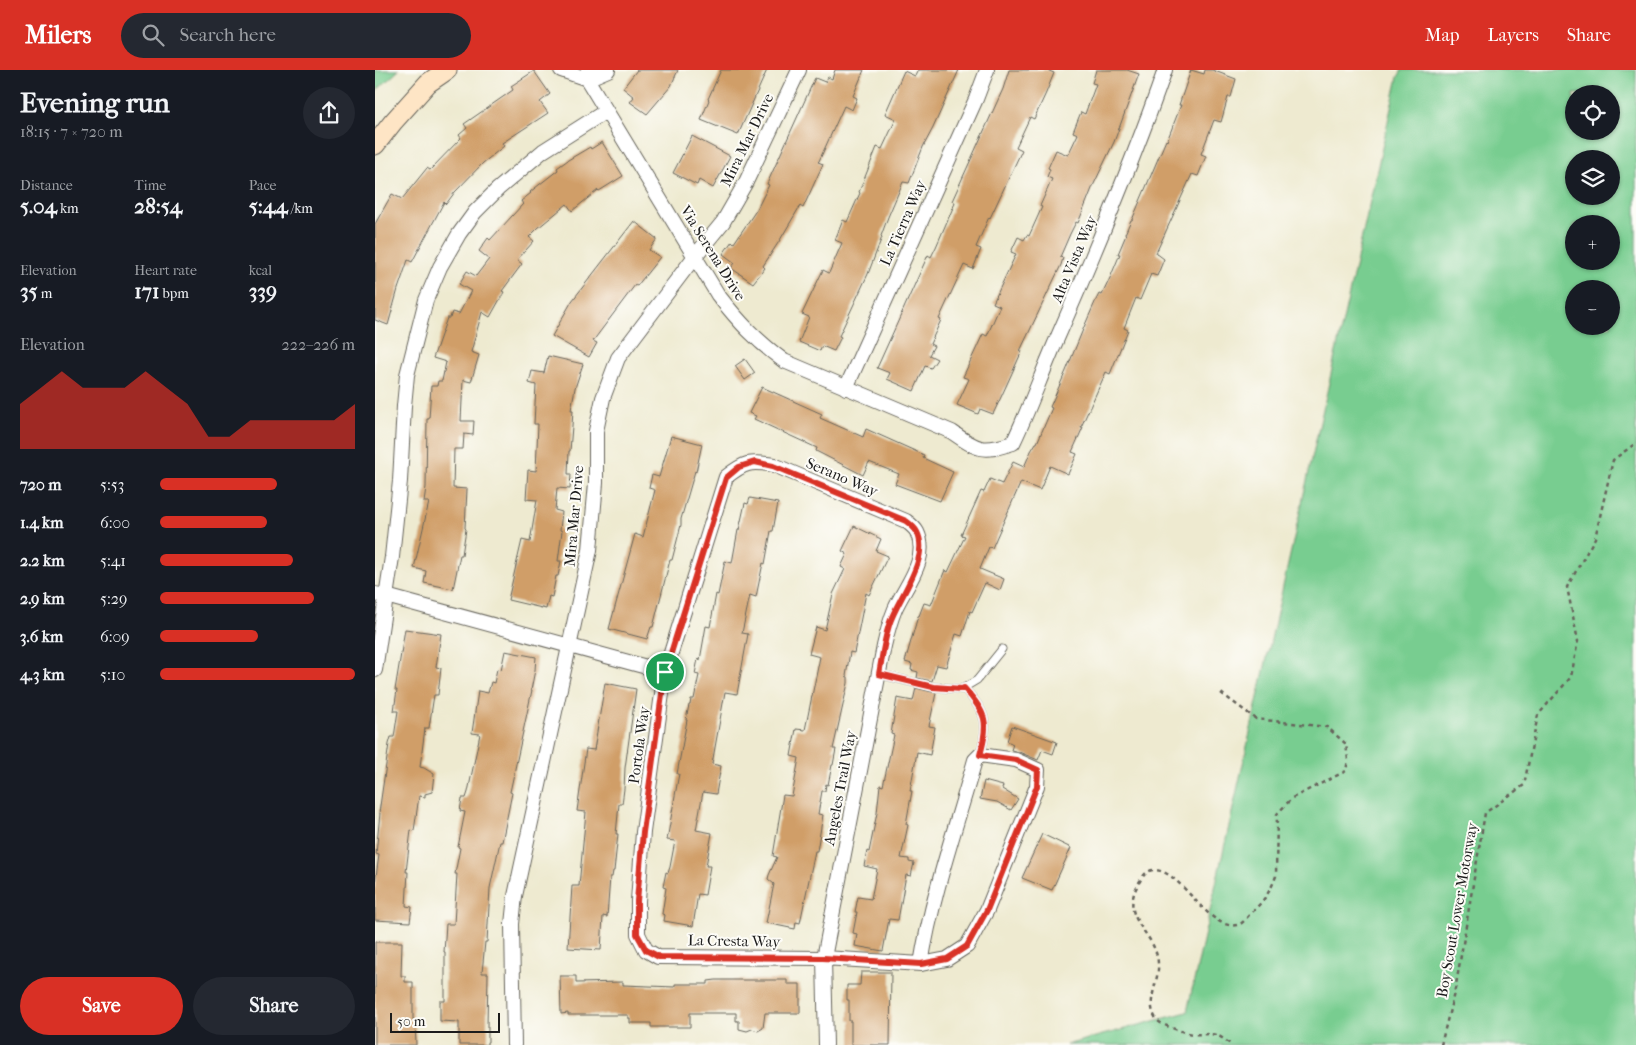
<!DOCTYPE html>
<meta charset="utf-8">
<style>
body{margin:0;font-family:"IM FELL French Canon",serif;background:#242831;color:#f1f3f6;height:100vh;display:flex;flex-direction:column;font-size:19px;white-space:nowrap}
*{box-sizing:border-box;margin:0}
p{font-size:16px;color:#9ea1a6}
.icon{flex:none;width:28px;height:28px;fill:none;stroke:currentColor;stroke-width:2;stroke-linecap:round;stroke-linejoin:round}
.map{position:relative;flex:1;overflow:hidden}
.panel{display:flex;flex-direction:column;background:#171b24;width:375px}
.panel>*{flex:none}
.buttons{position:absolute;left:1190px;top:15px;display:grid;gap:10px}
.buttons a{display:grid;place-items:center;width:55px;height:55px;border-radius:50%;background:#171b24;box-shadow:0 1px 4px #0004;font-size:25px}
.scale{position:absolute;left:15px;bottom:12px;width:110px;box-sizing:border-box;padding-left:5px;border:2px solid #1c1c1c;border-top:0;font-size:14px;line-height:18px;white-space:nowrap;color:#1c1c1c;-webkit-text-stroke:4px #fdfcf7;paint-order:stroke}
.pin{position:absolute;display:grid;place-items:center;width:42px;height:42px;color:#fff;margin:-21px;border:2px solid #fff;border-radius:50%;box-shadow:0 1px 5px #0007}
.round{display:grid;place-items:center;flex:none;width:52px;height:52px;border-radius:26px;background:#242831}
.summary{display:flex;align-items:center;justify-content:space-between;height:85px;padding:0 20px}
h1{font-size:28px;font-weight:700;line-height:38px}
.metrics{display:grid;grid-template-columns:repeat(3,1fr);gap:8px;height:85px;padding:5px 20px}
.metrics div{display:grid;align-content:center}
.metrics b{font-size:21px;font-weight:700}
.metrics small{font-size:14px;font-weight:400}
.metrics p{font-size:14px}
.chart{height:140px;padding:10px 20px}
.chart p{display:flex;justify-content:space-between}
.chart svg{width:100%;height:90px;margin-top:5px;fill:#d93025;opacity:.7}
.primary-button{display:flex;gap:10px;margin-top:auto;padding:10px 20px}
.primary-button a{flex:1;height:58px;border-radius:30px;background:#d93025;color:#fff;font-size:20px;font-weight:700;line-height:58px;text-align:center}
.primary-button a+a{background:#242831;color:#f1f3f6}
ul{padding:0 20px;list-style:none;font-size:16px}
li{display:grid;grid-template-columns:80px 60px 1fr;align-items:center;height:38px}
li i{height:12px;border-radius:6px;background:#d93025}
header{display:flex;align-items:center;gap:30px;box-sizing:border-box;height:70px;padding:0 25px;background:#d93025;color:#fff}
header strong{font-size:24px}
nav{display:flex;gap:28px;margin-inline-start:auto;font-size:18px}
.search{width:350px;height:45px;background:#242831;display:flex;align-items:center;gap:12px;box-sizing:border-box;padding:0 18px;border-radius:28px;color:#9ea1a6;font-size:19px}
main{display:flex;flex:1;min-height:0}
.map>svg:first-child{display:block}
.green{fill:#78cd90;stroke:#4a7456;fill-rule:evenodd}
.building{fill:#d09e67}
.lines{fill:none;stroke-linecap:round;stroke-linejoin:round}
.lane-casing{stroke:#66645b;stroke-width:9}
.street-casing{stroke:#66645b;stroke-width:16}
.secondary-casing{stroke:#66645b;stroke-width:21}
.path{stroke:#66645b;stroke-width:2.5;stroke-dasharray:4 4;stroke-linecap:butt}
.lane{stroke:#fff;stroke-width:7}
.street{stroke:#fff;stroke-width:14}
.secondary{stroke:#fee5c5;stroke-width:19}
.route-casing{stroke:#fff;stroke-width:10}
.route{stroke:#d93025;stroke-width:6}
.labels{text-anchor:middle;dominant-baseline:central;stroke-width:4;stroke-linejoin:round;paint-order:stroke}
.street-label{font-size:15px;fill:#1c1c1c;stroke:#fdfcf7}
</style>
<header>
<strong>Milers</strong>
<div class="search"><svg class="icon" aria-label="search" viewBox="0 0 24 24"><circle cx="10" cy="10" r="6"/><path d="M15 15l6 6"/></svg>Search here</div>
<nav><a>Map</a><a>Layers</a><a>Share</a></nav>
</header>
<main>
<section class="panel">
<div class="summary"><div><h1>Evening run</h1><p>18:15 · 7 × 720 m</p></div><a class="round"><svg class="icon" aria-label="share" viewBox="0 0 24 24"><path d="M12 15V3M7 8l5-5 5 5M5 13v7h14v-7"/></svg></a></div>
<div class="metrics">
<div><p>Distance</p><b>5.04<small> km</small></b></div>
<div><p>Time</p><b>28:54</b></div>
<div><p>Pace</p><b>5:44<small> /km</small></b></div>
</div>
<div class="metrics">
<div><p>Elevation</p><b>35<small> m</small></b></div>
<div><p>Heart rate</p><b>171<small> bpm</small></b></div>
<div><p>kcal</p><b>339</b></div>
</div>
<div class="chart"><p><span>Elevation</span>222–226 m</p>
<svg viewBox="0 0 160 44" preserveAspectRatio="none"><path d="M0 44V22L10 14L20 6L30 14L40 14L50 14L60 6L70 14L80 22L90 38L100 38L110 30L120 30L130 30L140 30L150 30L160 22V44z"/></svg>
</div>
<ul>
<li><b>720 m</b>5:53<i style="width:60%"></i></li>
<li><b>1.4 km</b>6:00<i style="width:55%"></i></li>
<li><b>2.2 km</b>5:41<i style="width:68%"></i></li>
<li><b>2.9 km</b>5:29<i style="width:79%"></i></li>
<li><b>3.6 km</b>6:09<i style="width:50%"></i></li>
<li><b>4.3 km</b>5:10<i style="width:100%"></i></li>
</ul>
<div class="primary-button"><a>Save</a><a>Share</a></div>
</section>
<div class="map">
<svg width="1261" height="975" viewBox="0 0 1261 975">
<rect width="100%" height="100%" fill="#fdfcf7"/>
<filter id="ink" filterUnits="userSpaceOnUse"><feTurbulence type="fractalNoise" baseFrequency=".02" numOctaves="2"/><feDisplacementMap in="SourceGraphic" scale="10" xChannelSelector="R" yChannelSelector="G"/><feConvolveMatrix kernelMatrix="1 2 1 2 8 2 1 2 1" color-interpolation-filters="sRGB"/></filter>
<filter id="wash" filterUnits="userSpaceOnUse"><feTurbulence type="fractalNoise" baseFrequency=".0096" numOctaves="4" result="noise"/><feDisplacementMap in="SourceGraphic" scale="20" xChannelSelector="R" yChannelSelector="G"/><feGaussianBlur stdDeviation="1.12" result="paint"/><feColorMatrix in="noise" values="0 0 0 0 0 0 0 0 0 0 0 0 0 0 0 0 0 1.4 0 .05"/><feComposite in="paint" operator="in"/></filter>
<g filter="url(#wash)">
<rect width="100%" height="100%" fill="#eeead0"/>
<g class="green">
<polygon points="0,0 24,0 0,22"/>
<path d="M 1027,0 L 1261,0 L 1261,975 L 691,975 L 812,942 L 1023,7 ZM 1199,24 L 1236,24 L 1236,61 L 1199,61 ZM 1199,89 L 1236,89 L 1236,126 L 1199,126 ZM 1199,154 L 1236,154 L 1236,191 L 1199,191 ZM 1199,219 L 1236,219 L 1236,256 L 1199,256 Z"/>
</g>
<g id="blocks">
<g class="building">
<polygon points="262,0 303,0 296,16 272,44 255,32 259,27 248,18"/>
<polygon points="346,0 392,0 363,65 326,50 334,30 333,29"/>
<polygon points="460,0 489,0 478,26 482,28 477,40 469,36 444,91 443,92 448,94 428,138 425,136 405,170 388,196 390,198 378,213 356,198 360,193 348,184 357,171 359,173 382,139 394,115 392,114 440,8 450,12 453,7 457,9"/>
<polygon points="543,0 584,0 558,58 548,77 534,113 528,112 513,147 506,166 507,167 493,204 464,266 466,267 459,281 447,276 445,281 424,272 434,247 427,244 448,200 454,203 467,173 460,170 468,150 472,152 485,123 484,122 502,77 507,79 521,49 510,44 529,1 540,6"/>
<polygon points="634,0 672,0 679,3 671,23 659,49 655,47 641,77 647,80 615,148 614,147 601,177 606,179 598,199 589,195 564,249 566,250 555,274 559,276 554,285 562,289 556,298 550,296 539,321 512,309 515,303 502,298 553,185 556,187 561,177 580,133 577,131 628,19"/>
<polygon points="721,0 752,0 764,4 739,72 718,116 703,153 701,152 695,164 685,187 688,188 686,195 645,281 647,281 627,325 618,344 605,339 603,344 582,335 594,309 588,307 608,264 612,266 625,236 618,233 641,184 636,182 643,167 649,170 652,165 654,166 667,137 665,136 677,109 672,107 675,99 673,98 681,80 693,85 703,64 698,62 706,42 710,44 721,14 717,13"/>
<polygon points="816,0 829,4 830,0 837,0 861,9 856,27 853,27 846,52 839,50 826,84 831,86 823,106 817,104 781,183 789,189 782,206 776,204 765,230 761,228 749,258 753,260 735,304 731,302 706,357 708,357 697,382 702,384 693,404 675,396 665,420 646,412 617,478 614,477 605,499 629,509 625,520 610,513 597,542 595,541 587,566 581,564 571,597 562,595 557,611 542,608 543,602 536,600 537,594 530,592 543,546 544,546 549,533 556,535 570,500 573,502 590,466 586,465 606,421 609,422 615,409 627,414 638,392 649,397 656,381 661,373 662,373 677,338 675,337 691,301 709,257 721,230 724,224 727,225 735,208 745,184 743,184 751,165 750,164 756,150 757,150 791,70 792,71 806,35 804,35"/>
<polygon points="159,1 175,24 165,32 173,43 127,73 129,76 108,93 80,122 71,134 69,132 37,192 33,190 23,219 13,255 0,250 0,154 17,124 27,129 52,98 55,100 86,68 84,65 92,58 89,54 138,20 136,16"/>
<polygon points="317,66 355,86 338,118 324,110 322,115 298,103"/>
<polygon points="227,72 248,106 224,121 223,120 197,141 192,134 163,158 154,167 159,171 142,190 147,194 127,221 129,222 115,247 107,242 96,282 104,285 96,312 88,310 86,351 99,351 98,365 89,364 88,379 79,379 78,418 92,419 90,458 91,459 87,485 85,485 78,519 49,513 51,501 39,498 54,432 49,432 51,417 52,349 54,349 56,316 62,316 63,311 67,311 71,292 58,288 72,248 75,248 77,242 84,244 96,221 84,214 92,201 101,206 114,189 104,181 113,168 115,170 148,134 146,131 156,123 155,122 183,100 182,98 193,90 215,77 216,79"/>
<polygon points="259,151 282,169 274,180 285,187 262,216 260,215 218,271 222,273 214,287 177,266 197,231"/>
<polygon points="173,286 208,294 200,318 196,340 198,340 197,356 195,381 194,381 193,404 196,404 195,419 182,418 180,440 187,442 185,460 187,461 183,491 186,491 183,506 181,506 177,527 174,526 171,539 133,530 147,470 155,472 162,430 151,429 153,400 161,401 163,354 159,354 161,315 154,313 157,301 169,303"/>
<polygon points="370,289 380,303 370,310 360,296"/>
<polygon points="387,317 447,344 445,348 488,367 491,359 549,385 548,388 578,402 565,431 520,414 524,404 494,392 488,405 441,381 442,378 379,349 381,346 374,343"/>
<polygon points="296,366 327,374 321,402 320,401 306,449 306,455 297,490 295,490 278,557 276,557 272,569 234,559 260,464 268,467 280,420 274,418 277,405 284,407"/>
<polygon points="375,428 403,433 398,461 396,461 390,494 388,493 381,527 375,525 367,563 373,564 362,624 350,622 337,694 346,696 341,724 328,722 321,760 337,763 331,796 335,796 330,825 323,824 318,856 289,851 290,845 287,844 291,818 288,817 291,802 293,803 295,797 300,771 292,770 303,709 304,704 302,704 312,650 311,650 314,635 315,635 316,629 319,629 324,605 320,604 323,589 325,590 331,556 335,557 341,524 343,525 350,491 357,493 363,460 364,460 370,433 373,434"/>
<polygon points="479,456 506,469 501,481 513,486 494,525 491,523 479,583 475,582 471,606 473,607 473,613 458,679 461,679 458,695 457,695 453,715 451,714 450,721 447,721 443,744 448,745 442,781 440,781 425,853 421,852 420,859 391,853 399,814 393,809 394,805 402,787 398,786 408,725 417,726 424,688 416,686 421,659 430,660 445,587 434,584 441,557 450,560 458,524 470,499 466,497 472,484 467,481"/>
<polygon points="30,559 66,564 61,597 66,598 63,625 59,625 54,658 50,658 45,697 49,698 59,704 57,722 50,724 50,727 44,726 39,761 36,760 31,802 33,802 31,836 37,837 35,852 0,850 0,814 4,785 1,784 5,743 4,743 14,674 16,667 19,667 23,641 19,641 22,620 20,620"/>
<polygon points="130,581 161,587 160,600 156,620 157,620 135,722 137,723 127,772 125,772 115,818 112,872 110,872 107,903 113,903 112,957 113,957 113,972 112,972 112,975 84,975 84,952 65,951 65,931 70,931 70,882 69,882 71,854 79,854 82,804 80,804 85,778 83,777 90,742 85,741 87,728 91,728 93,722 105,664 97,663 103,621 113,623 116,612 119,613 122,599 126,600"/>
<polygon points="230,613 261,619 250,698 249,719 247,734 244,734 241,764 243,764 239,801 238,801 237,807 235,807 232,847 228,846 226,880 193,878 197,816 204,816 211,742 202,741 211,679 219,680"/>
<polygon points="541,618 561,623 554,656 560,657 555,685 542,682 535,721 537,721 531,754 533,755 526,788 534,789 534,792 539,793 536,806 531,805 523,850 514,849 508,881 480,876 482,864 478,863 482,842 480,842 483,827 496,829 502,799 489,796 492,781 494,782 502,743 505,715 508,716 519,665 516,664 522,628 538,631"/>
<polygon points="637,656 682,672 678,684 667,680 663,690 644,682 636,680 638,674 632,671"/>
<polygon points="609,711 628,716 627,719 643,729 636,740 622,732 605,729"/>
<polygon points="667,764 696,778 677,820 647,808"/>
<polygon points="0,872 27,872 26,906 30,906 30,912 38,912 38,950 40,950 41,975 0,975"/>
<polygon points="486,902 516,902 515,975 476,975 476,951 474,951 474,930 472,930 472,915 485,915"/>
<polygon points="185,906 201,906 201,913 248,912 248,915 300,917 300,914 333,914 333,911 341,910 412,910 412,914 425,914 425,943 390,943 388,958 383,961 377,959 372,961 364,959 364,951 361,951 361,943 315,943 315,957 276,957 276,953 255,953 255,948 253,948 253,945 193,945 193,943 186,944"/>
</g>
</g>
</g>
<g filter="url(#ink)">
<use href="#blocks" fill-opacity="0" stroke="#66645b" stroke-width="1"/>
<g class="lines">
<g class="lane-casing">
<g id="lane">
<polyline points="504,604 558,617 587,619 602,610 627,579"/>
<path d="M 589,618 C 612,644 614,652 605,685"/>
</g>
</g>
<g class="street-casing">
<g id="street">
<polyline points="186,0 212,9"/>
<path d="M 213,0 L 212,9 L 343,225 C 364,252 382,271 409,291 L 577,362 C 603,380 607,383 638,373 C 654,340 666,305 681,271 C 720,182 758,92 790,0"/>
<polyline points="212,9 233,0"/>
<polyline points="471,318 601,29 612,0"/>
<polyline points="0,524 11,526 290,602"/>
<polyline points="0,600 17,487 25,411 29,336 32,305 51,230 65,197 84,164 100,142 123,119 168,81 231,41"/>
<polyline points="139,975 137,854 140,826 215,480 221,413 221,361 228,328 243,288 320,186 348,152 371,112 424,0"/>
<path d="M 451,975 L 449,888 L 509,576 C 512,563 515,551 520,539 C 530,516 555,489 542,462 C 540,458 535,454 531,451 L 399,395 C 375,391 370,392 351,407 L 290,602 L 268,762 L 263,831 L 263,864 L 271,880 L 283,887 L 449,888 L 546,894 L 572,889 L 592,876 L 612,840 L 662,716 L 663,700 L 641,690 L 605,685 L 600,690 C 581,757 557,825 546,894"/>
</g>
</g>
<g class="secondary-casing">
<polyline id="secondary" points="0,75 18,52 53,13 72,0"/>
</g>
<g class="path">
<path d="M 846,623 L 881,649 L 952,657 L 971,674 L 973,690 L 971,701 L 917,728 L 902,744 L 901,806 C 896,821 887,833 876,843 C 872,847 869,852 865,854 C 835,866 807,799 779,800 C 772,800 768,806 765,811 C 741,850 781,860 783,893 C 785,912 768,934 783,951 C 788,956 811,963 818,964 C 826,965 834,963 841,965 C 846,966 852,972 857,975"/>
<polyline points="1066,975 1081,915 1110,743 1149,715 1163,645 1196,607 1203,571 1192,517 1220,468 1238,390 1261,373"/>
</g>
<use href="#lane" class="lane"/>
<use href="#street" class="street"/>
<use href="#secondary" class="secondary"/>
</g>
</g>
<g class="lines" filter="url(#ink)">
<g class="route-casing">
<path id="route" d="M 380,392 L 398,396 L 531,451 C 535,454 540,458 542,462 C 556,489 522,529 514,555 C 509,571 507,588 504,604 L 558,617 L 587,619 L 589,618 C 612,644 614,652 605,685 L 641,690 L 663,700 L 662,716 L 612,840 L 592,876 L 572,889 L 546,894 L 448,888 L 284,887 L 271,880 L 262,864 L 262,831 L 268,762 L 290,602 L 351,408 L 364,397 Z"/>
</g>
<use href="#route" class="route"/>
</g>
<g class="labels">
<g class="street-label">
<text transform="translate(372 70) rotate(-64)">Mira Mar Drive</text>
<text transform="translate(528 153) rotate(-66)">La Tierra Way</text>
<text transform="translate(338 183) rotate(58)">Via Serena Drive</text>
<text transform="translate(699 189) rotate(-67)">Alta Vista Way</text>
<text transform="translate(467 407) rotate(23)">Serano Way</text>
<text transform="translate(199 446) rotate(-85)">Mira Mar Drive</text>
<text transform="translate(264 675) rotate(-82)">Portola Way</text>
<text transform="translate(465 718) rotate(-79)">Angeles Trail Way</text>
<text transform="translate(1082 840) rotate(-80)">Boy Scout Lower Motorway</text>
<text transform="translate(359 871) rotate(1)">La Cresta Way</text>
</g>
</g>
</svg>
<div class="buttons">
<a><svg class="icon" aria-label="locate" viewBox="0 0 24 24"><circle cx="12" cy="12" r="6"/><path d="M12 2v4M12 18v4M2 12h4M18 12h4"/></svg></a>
<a><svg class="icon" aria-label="layers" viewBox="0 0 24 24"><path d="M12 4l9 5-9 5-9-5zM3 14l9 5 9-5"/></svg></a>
<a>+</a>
<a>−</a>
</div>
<div class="scale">50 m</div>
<div class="pin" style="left:290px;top:602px;background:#1e9e55"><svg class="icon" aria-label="arrive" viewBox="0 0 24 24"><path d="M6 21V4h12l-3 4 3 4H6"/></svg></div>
</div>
</main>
